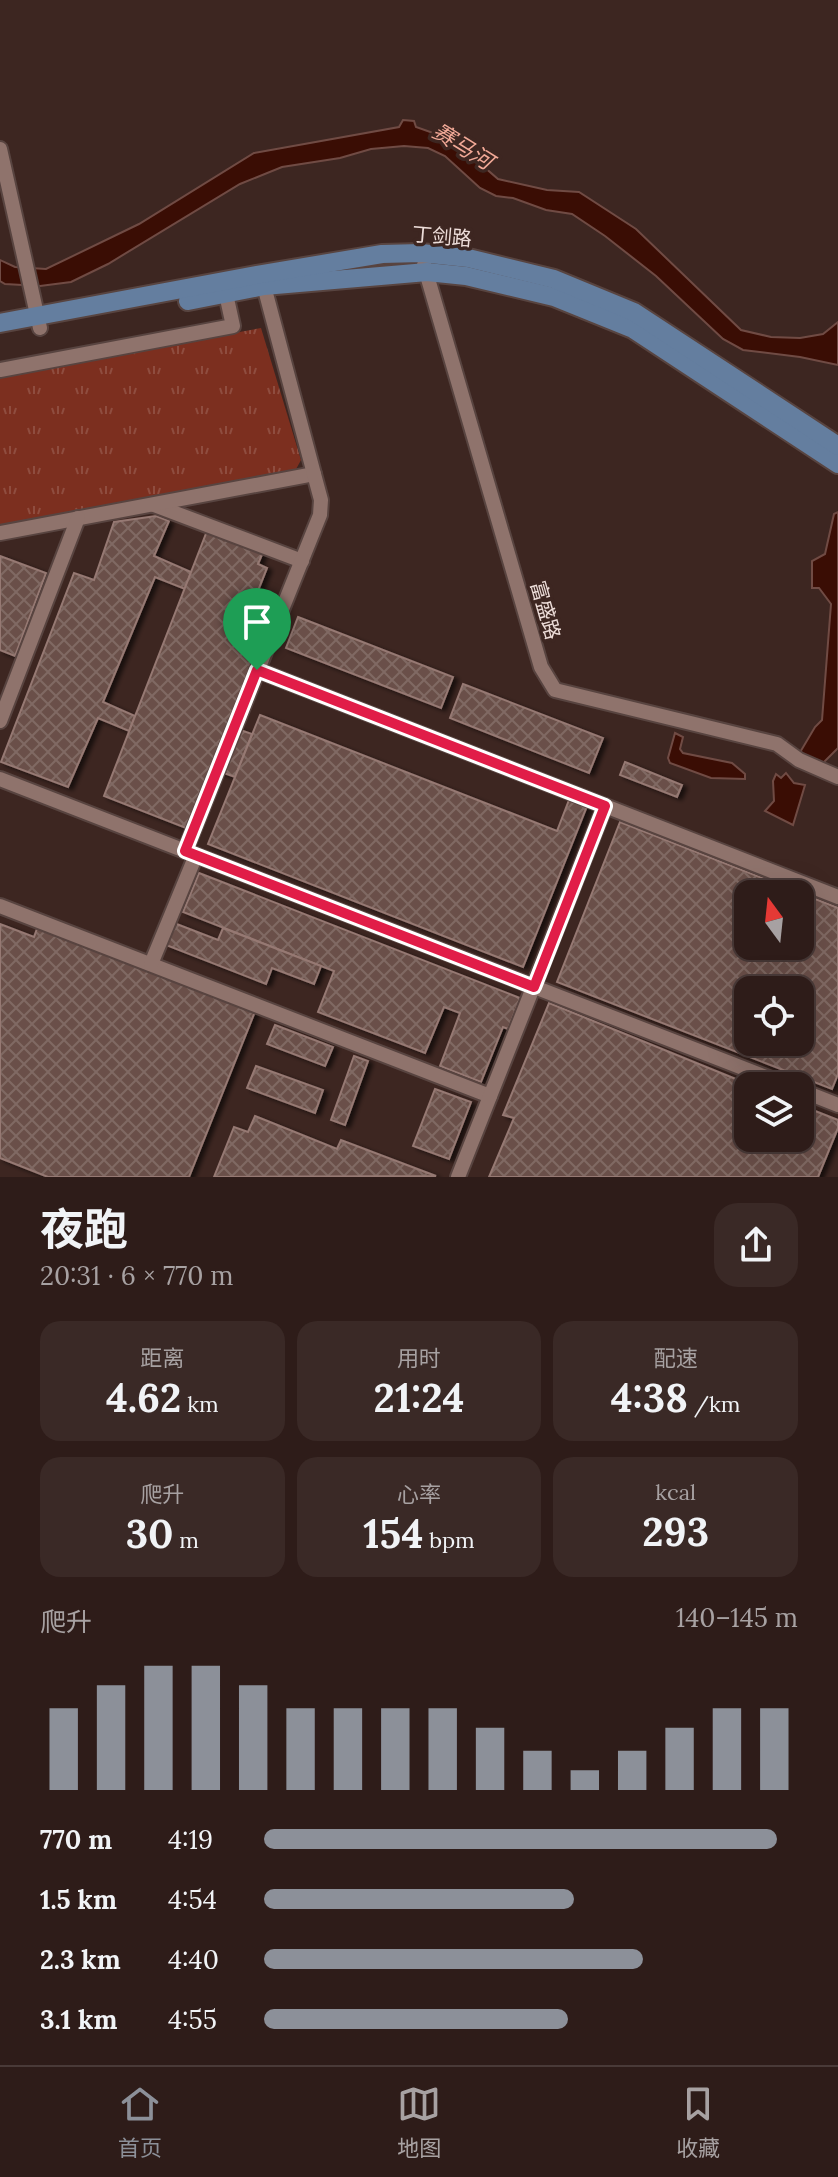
<!DOCTYPE html>
<html lang="zh">
<meta charset="utf-8">
<style>
body{margin:0;font-family:Lora,"Noto Sans SC",serif;background:#3a2926;color:#f1f3f6;height:100vh;display:flex;flex-direction:column;font-size:30px;white-space:nowrap}
*{box-sizing:border-box;margin:0}
p{font-size:26px;color:#a7a1a2}
.icon{flex:none;width:44px;height:44px;fill:none;stroke:currentColor;stroke-width:2;stroke-linecap:round;stroke-linejoin:round}
.map{position:relative;height:1177px;overflow:hidden}
.panel{display:flex;flex-direction:column;background:#2e1c19;flex:1}
.panel>*{flex:none}
.needle{width:52px;rotate:345deg}
.controls{position:absolute;left:734px;top:880px;display:grid;gap:16px}
.controls a{display:grid;place-items:center;width:80px;height:80px;border-radius:16px;background:#2e1c19;box-shadow:0 8px 32px #0002,0 0 0 2px #493a38;font-size:40px}
.pin{position:absolute;display:grid;place-items:center;width:68px;height:68px;color:#fff;margin:-82px -34px;border-radius:50% 50% 50% 0;rotate:-45deg;box-shadow:0 0 8px #0007}
.pin .icon{rotate:45deg}
.round{display:grid;place-items:center;flex:none;width:84px;height:84px;border-radius:24px;background:#3a2926}
.overview{display:flex;align-items:center;justify-content:space-between;height:136px;padding:0 40px}
h1{font-size:44px;font-weight:700;line-height:60px}
.figures{display:grid;grid-template-columns:repeat(3,1fr);gap:12px;height:136px;padding:8px 40px}
.figures div{display:grid;align-content:center;border-radius:20px;background:#3a2926;text-align:center}
.figures b{font-size:40px;font-weight:700}
.figures small{font-size:22px;font-weight:400}
.figures p{font-size:22px}
.chart{height:224px;padding:16px 40px}
.chart p{display:flex;justify-content:space-between}
.chart svg{width:100%;height:144px;margin-top:8px;stroke:#8c9099;stroke-width:6}
ul{padding:0 40px;list-style:none;font-size:26px}
li{display:grid;grid-template-columns:128px 96px 1fr;align-items:center;height:60px}
li i{height:20px;border-radius:10px;background:#8c9099}
.tabs{display:flex;justify-content:space-around;align-items:center;height:112px;border-top:2px solid #493a38;background:#2e1c19;font-size:22px;color:#a7a1a2}
.tabs a{display:grid;justify-items:center;gap:4px}
.tabs .active{color:#8c9099}
.map>svg:first-child{display:block}
.grass{fill:url(#grass-tufts)}
.water{fill:#3a0d04;stroke:#704b44;stroke-width:2}
.building{fill:url(#building-cross-hatch);stroke:#967973;stroke-width:2;fill-rule:evenodd;filter:url(#shadow)}
.lines{fill:none;stroke-linecap:round;stroke-linejoin:round}
.minor-casing{stroke:#584440;stroke-width:18}
.major-casing{stroke:#584440;stroke-width:22}
.minor{stroke:#8f736c;stroke-width:14}
.major{stroke:#647e9f;stroke-width:18}
.route-casing{stroke:#fff;stroke-width:16}
.route{stroke:#e11d48;stroke-width:10}
.labels{text-anchor:middle;dominant-baseline:central;stroke-width:7;stroke-linejoin:round;paint-order:stroke}
.street-label{font-size:20px;fill:#edddd9;stroke:#3d2621}
.water-label{font-size:22px;font-style:italic;fill:#f2a997;stroke:#3d2621}
</style>
<div class="map">
<svg width="838" height="1177" viewBox="0 0 838 1177">
<defs>
<pattern id="grass-tufts" width="24" height="20" patternUnits="userSpaceOnUse" patternTransform="scale(2)"><rect width="24" height="20" fill="#7c2f1f"/><path d="M3 7l-1-3M5 7V3M7 7l1-3M15 17l-1-3M17 17v-4M19 17l1-3" fill="none" stroke="#8f4d3f"/></pattern>
<pattern id="building-cross-hatch" width="8" height="8" patternUnits="userSpaceOnUse" patternTransform="scale(2)"><rect width="8" height="8" fill="#6a5049"/><path d="M0 0l8 8M0 8l8-8" fill="none" stroke="#806963"/></pattern>
<filter id="shadow"><feDropShadow dx="4.5" dy="2.5" stdDeviation="2" flood-color="#0009"/></filter>
</defs>
<rect width="100%" height="100%" fill="#3d2621"/>
<polygon class="grass" points="261,328 301,460 295,471 0,525 0,376"/>
<g class="water">
<polygon points="403,120 414,121 416,127 453,140 498,179 547,190 579,192 636,229 741,330 771,337 800,338 823,334 838,322 838,365 800,357 743,350 723,339 656,276 605,236 572,214 546,210 513,198 496,196 480,188 445,156 428,148 404,146 371,149 340,158 282,167 240,184 108,264 71,282 40,286 5,284 0,281 0,260 15,267 46,269 139,224 254,153 399,127"/>
<polygon points="838,512 838,748 821,765 799,754 815,727 822,720 831,604 819,588 812,588 812,561 825,554 834,514"/>
<polygon points="675,733 683,737 680,749 683,753 732,763 745,774 745,779 711,778 670,763 668,758"/>
<polygon points="786,773 794,783 805,785 793,825 765,811 774,801 773,781 776,774 781,778"/>
</g>
<g class="building">
<polygon points="156,516 169,521 154,556 191,572 185,589 155,577 103,702 135,716 129,731 98,718 68,787 1,762 74,573 94,580 114,522"/>
<polygon points="207,531 263,552 258,564 267,568 254,601 275,609 229,726 252,734 235,777 210,768 186,828 104,796"/>
<polygon points="0,556 46,573 15,656 0,650"/>
<polygon points="298,617 453,677 441,708 286,648"/>
<polygon points="463,684 603,738 589,773 450,718"/>
<polygon points="260,715 557,831 569,800 587,806 523,967 208,844"/>
<polygon points="625,762 682,785 677,797 620,775"/>
<path d="M 620,822 L 838,908 L 838,1074 L 832,1089 L 557,982 ZM 748,894 L 800,894 L 800,946 L 748,946 ZM 748,990 L 800,990 L 800,1042 L 748,1042 Z"/>
<polygon points="199,873 520,998 508,1029 503,1027 481,1082 440,1066 460,1013 444,1007 425,1053 318,1012 334,971 183,912"/>
<polygon points="39,923 256,1009 189,1177 48,1177 0,1158 0,924 34,937"/>
<polygon points="174,923 218,940 223,928 321,966 314,984 272,968 266,984 166,945"/>
<polygon points="549,1003 753,1086 748,1086 748,1138 800,1138 800,1105 838,1120 838,1128 818,1177 489,1177 514,1118 503,1115"/>
<polygon points="275,1025 333,1047 325,1066 267,1044"/>
<polygon points="354,1056 368,1061 345,1125 331,1120"/>
<polygon points="256,1066 323,1090 315,1113 247,1088"/>
<polygon points="435,1089 471,1102 449,1159 413,1146"/>
<polygon points="255,1116 337,1149 341,1140 436,1176 214,1177 234,1127 248,1132"/>
</g>
<g class="lines">
<g class="minor-casing">
<g id="minor">
<polyline points="0,149 40,328"/>
<polyline points="424,265 541,667 555,690 777,744 799,760 838,777"/>
<polyline points="0,370 233,326 226,294"/>
<polyline points="154,505 302,561"/>
<polyline points="0,533 314,474"/>
<polyline points="257,670 838,897"/>
<polyline points="0,721 78,518"/>
<polyline points="0,779 789,1086"/>
<polyline points="185,851 320,515 321,500 314,474 264,286"/>
<polyline points="0,906 490,1096"/>
<polyline points="151,964 196,855"/>
<polyline points="800,1090 838,1105"/>
<polyline points="458,1177 605,806"/>
</g>
</g>
<g class="major-casing">
<g id="major">
<polyline points="188,301 264,286 427,272 466,276 554,297 633,329 838,464"/>
<polyline points="0,323 256,275 382,254 421,253 468,258 554,279 634,312 838,446"/>
</g>
</g>
<use href="#minor" class="minor"/>
<use href="#major" class="major"/>
</g>
<g class="lines">
<g class="route-casing">
<polygon id="route" points="257,670 605,806 534,987 185,851"/>
</g>
<use href="#route" class="route"/>
</g>
<g class="labels">
<g class="street-label">
<text transform="translate(442 236) rotate(5)">丁剑路</text>
<text transform="translate(546 610) rotate(74)">富盛路</text>
</g>
<g class="water-label">
<text transform="translate(463 146) rotate(32)">赛马河</text>
</g>
</g>
</svg>
<div class="controls">
<a><svg class="needle" viewBox="-14 -14 28 28"><path d="M0-13l5 13h-10z" fill="#e53935"/><path d="M0 13l5-13h-10z" fill="#a7a1a2"/></svg></a>
<a><svg class="icon" aria-label="locate" viewBox="0 0 24 24"><circle cx="12" cy="12" r="6"/><path d="M12 2v4M12 18v4M2 12h4M18 12h4"/></svg></a>
<a><svg class="icon" aria-label="layers" viewBox="0 0 24 24"><path d="M12 4l9 5-9 5-9-5zM3 14l9 5 9-5"/></svg></a>
</div>
<div class="pin" style="left:257px;top:670px;background:#1e9e55"><svg class="icon" aria-label="arrive" viewBox="0 0 24 24"><path d="M6 21V4h12l-3 4 3 4H6"/></svg></div>
</div>
<section class="panel">
<div class="overview"><div><h1>夜跑</h1><p>20:31 · 6 × 770 m</p></div><a class="round"><svg class="icon" aria-label="share" viewBox="0 0 24 24"><path d="M12 15V3M7 8l5-5 5 5M5 13v7h14v-7"/></svg></a></div>
<div class="figures">
<div><p>距离</p><b>4.62<small> km</small></b></div>
<div><p>用时</p><b>21:24</b></div>
<div><p>配速</p><b>4:38<small> /km</small></b></div>
</div>
<div class="figures">
<div><p>爬升</p><b>30<small> m</small></b></div>
<div><p>心率</p><b>154<small> bpm</small></b></div>
<div><p>kcal</p><b>293</b></div>
</div>
<div class="chart"><p><span>爬升</span>140–145 m</p>
<svg viewBox="0 0 160 44" preserveAspectRatio="none"><path d="M5 44V19M15 44V12M25 44V6M35 44V6M45 44V12M55 44V19M65 44V19M75 44V19M85 44V19M95 44V25M105 44V32M115 44V38M125 44V32M135 44V25M145 44V19M155 44V19"/></svg>
</div>
<ul>
<li><b>770 m</b>4:19<i style="width:96%"></i></li>
<li><b>1.5 km</b>4:54<i style="width:58%"></i></li>
<li><b>2.3 km</b>4:40<i style="width:71%"></i></li>
<li><b>3.1 km</b>4:55<i style="width:57%"></i></li>
</ul>
</section>
<nav class="tabs">
<a class="active"><svg class="icon" aria-label="home" viewBox="0 0 24 24"><path d="M3 11l9-7 9 7M6 9v11h12V9"/></svg>首页</a>
<a><svg class="icon" aria-label="map" viewBox="0 0 24 24"><path d="M3 6l6-2 6 2 6-2v14l-6 2-6-2-6 2zM9 4v14M15 6v14"/></svg>地图</a>
<a><svg class="icon" aria-label="saved" viewBox="0 0 24 24"><path d="M7 4h10v16l-5-4-5 4z"/></svg>收藏</a>
</nav>
